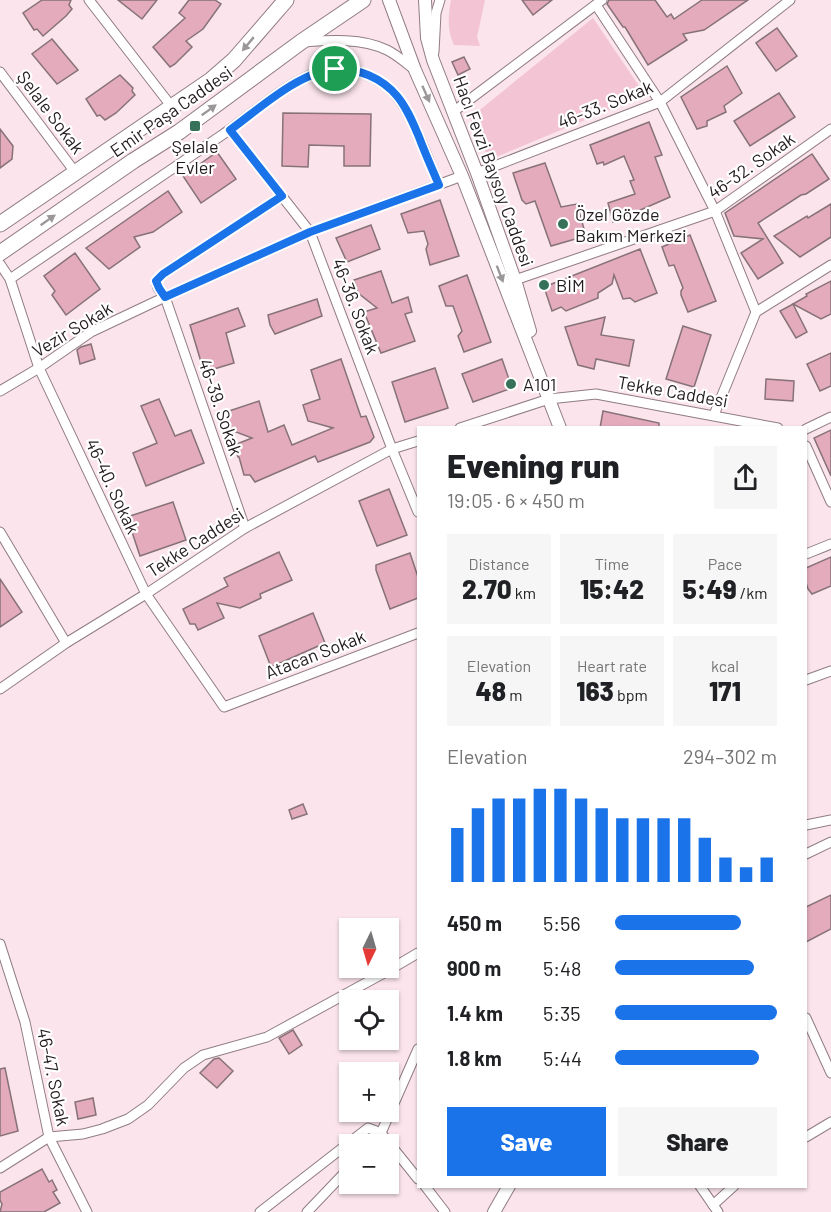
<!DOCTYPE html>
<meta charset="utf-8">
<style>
body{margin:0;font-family:Barlow,sans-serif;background:#f6f6f6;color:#202124;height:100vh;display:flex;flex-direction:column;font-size:22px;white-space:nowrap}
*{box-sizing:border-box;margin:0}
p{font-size:20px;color:#757577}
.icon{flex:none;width:33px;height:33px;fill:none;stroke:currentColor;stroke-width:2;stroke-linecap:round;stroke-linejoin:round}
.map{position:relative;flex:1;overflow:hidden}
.details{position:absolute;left:417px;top:426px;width:390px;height:762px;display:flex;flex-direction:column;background:#fff;border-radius:0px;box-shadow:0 2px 4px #0004}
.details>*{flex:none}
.needle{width:39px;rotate:185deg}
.tools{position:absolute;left:339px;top:918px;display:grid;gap:12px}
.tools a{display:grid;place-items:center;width:60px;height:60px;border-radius:0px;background:#fff;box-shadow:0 2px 4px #0004;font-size:30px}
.pin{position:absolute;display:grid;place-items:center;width:51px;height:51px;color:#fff;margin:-26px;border:3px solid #fff;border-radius:50%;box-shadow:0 2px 6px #0007}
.round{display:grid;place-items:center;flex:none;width:63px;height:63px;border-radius:0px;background:#f6f6f6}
.head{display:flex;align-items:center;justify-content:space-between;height:102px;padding:0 30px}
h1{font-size:33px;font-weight:800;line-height:45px}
.figures{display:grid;grid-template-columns:repeat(3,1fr);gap:9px;height:102px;padding:6px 30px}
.figures div{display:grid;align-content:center;border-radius:0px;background:#f6f6f6;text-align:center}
.figures b{font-size:26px;font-weight:800}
.figures small{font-size:16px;font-weight:400}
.figures p{font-size:16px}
.chart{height:168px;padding:12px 30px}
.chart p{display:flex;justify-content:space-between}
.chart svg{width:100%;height:108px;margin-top:6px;stroke:#1a73e8;stroke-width:6}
.cta{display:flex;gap:12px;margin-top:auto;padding:12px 30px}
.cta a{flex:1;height:69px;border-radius:0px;background:#1a73e8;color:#fff;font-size:24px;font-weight:800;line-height:69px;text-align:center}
.cta a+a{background:#f6f6f6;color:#202124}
ul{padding:0 30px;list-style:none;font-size:20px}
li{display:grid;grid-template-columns:96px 72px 1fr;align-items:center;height:45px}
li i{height:15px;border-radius:8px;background:#1a73e8}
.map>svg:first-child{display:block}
.green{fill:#f3c4d3}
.building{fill:#e3abbc;stroke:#867278;stroke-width:1.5}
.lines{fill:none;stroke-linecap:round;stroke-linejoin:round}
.minor-casing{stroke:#907c82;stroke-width:11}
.tertiary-casing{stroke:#907c82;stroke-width:14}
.primary-casing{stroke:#907c82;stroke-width:17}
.minor{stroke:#fff;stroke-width:9}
.tertiary{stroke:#fff;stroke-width:12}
.primary{stroke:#fff;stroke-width:15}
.oneway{fill:#9c989a}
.route-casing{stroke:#fff;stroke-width:12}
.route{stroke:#1a73e8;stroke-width:8}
.poi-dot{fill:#37715a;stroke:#fff;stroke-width:2}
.labels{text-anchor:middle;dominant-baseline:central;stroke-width:4.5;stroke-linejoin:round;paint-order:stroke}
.street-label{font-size:18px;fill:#231b1e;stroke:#fff}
.poi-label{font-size:18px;fill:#231b1e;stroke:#fff;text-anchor:start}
</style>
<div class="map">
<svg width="831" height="1212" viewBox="0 0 831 1212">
<rect width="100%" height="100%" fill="#fbe4eb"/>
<g class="green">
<path d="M 451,0 L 485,0 L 477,37 L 480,46 L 454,45 C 447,30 448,16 451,0 Z"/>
<polygon points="593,18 645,95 489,160 470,118"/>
</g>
<g class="building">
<polygon points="42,0 71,0 69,5 72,9 66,16 43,36 37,29 34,30 23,13"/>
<polygon points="118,0 157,0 142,19"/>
<polygon points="189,0 215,0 221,4 203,29 186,41 192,47 175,64 170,67 153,47 185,18 179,13"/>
<polygon points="522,0 552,0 533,15"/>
<polygon points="609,0 655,0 667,17 671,14 674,19 702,0 748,0 704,30 683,34 687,40 648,65 625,27 623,27 607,4"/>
<polygon points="777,28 797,56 776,71 756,43"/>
<polygon points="52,39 78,70 57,84 32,54"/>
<polygon points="464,57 470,69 458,75 452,62"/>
<polygon points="727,66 742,93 724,106 726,112 707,121 707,126 697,129 681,97"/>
<polygon points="120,75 133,88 132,91 135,95 116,113 105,120 100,115 97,116 86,99"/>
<polygon points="779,93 795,117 750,146 734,121"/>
<polygon points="283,113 371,114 370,166 344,166 344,146 309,145 308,167 282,166"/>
<polygon points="649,122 662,155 655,157 670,197 613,222 608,203 635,194 630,181 634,180 624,156 604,165 603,162 597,164 590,145"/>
<polygon points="0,129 13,146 12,159 0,168"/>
<polygon points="217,152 236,179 201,203 183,176"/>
<polygon points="812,154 829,179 806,194 801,195 758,223 783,263 758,279 741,253 763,239 734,236 725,213"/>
<polygon points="545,163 561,207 577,204 586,236 551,246 535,201 526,204 522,200 513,173"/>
<polygon points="168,191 182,212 153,232 134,237 140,247 109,269 86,248"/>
<polygon points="440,200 459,256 430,265 426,249 428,244 424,231 408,233 401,214"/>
<polygon points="831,204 831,237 800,257 774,236 807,216 808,218"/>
<polygon points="371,225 380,249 347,262 336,238"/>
<polygon points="690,235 716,301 688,312 681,295 681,291 683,288 674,265 669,266 662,247"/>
<polygon points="640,249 657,293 635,302 630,298 623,299 614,275 612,284 598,293 598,298 566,311 561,307 552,311 544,287"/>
<polygon points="75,253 100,289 66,315 52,295 55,291 44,276"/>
<polygon points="381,271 392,303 408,297 412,312 405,314 415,341 381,353 364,312 377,308 358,293 354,280"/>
<polygon points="467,275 491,342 464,352 458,336 462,331 453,306 446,306 439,286"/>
<polygon points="831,281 831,314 821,319 793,304 807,296 806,294"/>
<polygon points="317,299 322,316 275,334 270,325 268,315"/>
<polygon points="793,304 807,332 796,338 780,311"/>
<polygon points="238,308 245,326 226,333 234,363 204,372 190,325"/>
<polygon points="605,317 601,335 634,340 629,366 596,359 594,369 578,365 565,327"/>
<polygon points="683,326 711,335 694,387 666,379"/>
<polygon points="91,344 95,359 80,364 77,350 81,347"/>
<polygon points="831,353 831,386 820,391 807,364"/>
<polygon points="341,359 361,417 366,416 374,437 370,442 318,462 315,456 255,482 250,475 244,475 239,457 238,457 236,451 239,448 237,444 252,438 228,429 223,413 259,401 268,432 284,425 292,445 333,428 308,421 303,405 320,399 311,370"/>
<polygon points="502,359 512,388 473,402 462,374"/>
<polygon points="435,368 448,408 405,422 392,382"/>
<polygon points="766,379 794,381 793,401 765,399"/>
<polygon points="159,399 175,436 191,430 204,463 146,486 133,453 157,443 141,406"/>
<polygon points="603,411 659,423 659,428 600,428"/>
<polygon points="831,430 831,476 814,438"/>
<polygon points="389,489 407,535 377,546 359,501"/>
<polygon points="173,502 186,540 140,556 127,517"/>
<polygon points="279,552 292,580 260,594 261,598 240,608 217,603 224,618 198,630 195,624 190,624 183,609 228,586 224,578"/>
<polygon points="410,553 418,577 418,598 390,609 376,570 376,565"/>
<polygon points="831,557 831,586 812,594 808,589 806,583 806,568"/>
<polygon points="0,579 22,612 0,627"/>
<polygon points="313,613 325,643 271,667 259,636"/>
<polygon points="303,804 307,814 292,819 289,810"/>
<polygon points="831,895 831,929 806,942 806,907"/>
<polygon points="293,1030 302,1045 289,1054 279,1038"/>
<polygon points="219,1058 233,1071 217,1088 200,1073 214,1059"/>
<polygon points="5,1068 18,1131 0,1136 0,1069"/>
<polygon points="93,1098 96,1115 78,1119 75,1102"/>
<polygon points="42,1169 49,1182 52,1180 57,1190 53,1192 60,1203 44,1212 0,1212 2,1204 0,1200 0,1192"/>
</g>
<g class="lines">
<g class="minor-casing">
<g id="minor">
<polyline points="89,0 172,107"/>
<polyline points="596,5 660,102 715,211 756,312"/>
<path d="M 304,42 C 331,40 362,38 387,50 C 397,55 406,63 414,69"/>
<polyline points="434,52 436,13 440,0"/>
<polyline points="0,72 75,172"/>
<polyline points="453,112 602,0"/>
<polyline points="230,130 310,232 392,449 418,512"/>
<polyline points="477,173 660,102 790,0"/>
<polyline points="0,264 10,279 39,368 146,594 224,707 418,633"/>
<path d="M 10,279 C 80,231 151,183 222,135 C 250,116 281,87 312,74 C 326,68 343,67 357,71 C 368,75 381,80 389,88 C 411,107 427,158 439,185"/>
<polyline points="515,280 715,211 831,129"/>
<polyline points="0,391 39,368 91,332 165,297 310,232 462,176"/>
<polyline points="714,415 756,312 831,265"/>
<polyline points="460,428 549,399 596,394 778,428"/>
<polyline points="806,429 831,417"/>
<polyline points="806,446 831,502"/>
<polyline points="245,528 165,297 158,288 156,281 163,274 282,196"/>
<polyline points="0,532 66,643"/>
<polyline points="806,554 831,544"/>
<polyline points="806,680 831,671"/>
<polyline points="0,689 66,643 146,594 245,528 392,449 418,441"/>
<polyline points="806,825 831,820"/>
<polyline points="806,854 831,842"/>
<polyline points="0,944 25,1022 49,1137 87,1212"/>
<polyline points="806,1018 831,1073"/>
<polyline points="806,1137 831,1122"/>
<polyline points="371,1144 381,1133 418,1049"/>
<polyline points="0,1168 49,1137 83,1134 102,1129 128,1119 148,1105 184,1068 203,1055 267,1037 384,973 418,953"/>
<polyline points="425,1186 445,1212"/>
<polyline points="700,1186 718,1212"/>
<polyline points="713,1205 734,1186"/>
<polyline points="260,1212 368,1128 381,1133 418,1179"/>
<polyline points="307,1212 350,1167"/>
</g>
</g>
<g class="tertiary-casing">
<g id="tertiary">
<polyline points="389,0 415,70 462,176 560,428"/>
<polyline points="425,0 427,38 433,60 477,173 515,280 530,331"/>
<polyline points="494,1212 509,1186"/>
</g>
</g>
<g class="primary-casing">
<g id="primary">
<polyline points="0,224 211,80 234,60 286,0"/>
<polyline points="0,253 133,161 179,132 301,42 363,0"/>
</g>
</g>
<use href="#minor" class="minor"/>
<use href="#tertiary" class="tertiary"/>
<use href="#primary" class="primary"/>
</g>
<defs><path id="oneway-solid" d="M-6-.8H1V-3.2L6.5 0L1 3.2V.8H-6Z" transform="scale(1.5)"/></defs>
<g class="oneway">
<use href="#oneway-solid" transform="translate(248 44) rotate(130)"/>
<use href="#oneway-solid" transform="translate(426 94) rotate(66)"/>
<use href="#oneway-solid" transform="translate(209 110) rotate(-36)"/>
<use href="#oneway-solid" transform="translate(48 220) rotate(-35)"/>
<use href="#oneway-solid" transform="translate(500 274) rotate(69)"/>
</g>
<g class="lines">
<g class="route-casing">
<path id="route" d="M 335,69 C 358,68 382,78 397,96 C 407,108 413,123 419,137 C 425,153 432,169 439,185 L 310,232 L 165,297 L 159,288 L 156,281 L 163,274 L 282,196 L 230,130 C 259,109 299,72 335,69 Z"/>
</g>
<use href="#route" class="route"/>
</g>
<g class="poi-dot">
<rect x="189" y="120" width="12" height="12" rx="3"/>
<circle cx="563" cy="224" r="6"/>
<circle cx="544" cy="285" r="6"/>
<circle cx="511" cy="384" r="6"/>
</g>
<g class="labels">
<g class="street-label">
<text transform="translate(605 104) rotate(-22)">46-33. Sokak</text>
<text transform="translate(171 111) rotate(-35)">Emir Paşa Caddesi</text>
<text transform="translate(51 112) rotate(53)">Şelale Sokak</text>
<text transform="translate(751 165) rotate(-35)">46-32. Sokak</text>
<text transform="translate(494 171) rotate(70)">Hacı Fevzi Baysoy Caddesi</text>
<text transform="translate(356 306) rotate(69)">46-36. Sokak</text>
<text transform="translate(72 329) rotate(-31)">Vezir Sokak</text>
<text transform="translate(673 391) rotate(10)">Tekke Caddesi</text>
<text transform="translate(221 407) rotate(71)">46-39. Sokak</text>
<text transform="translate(113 486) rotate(65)">46-40. Sokak</text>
<text transform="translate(195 542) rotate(-33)">Tekke Caddesi</text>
<text transform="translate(315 654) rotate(-21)">Atacan Sokak</text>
<text transform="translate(54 1077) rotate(78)">46-47. Sokak</text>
</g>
<g class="poi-label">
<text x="195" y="146" text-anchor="middle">Şelale<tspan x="195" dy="21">Evler</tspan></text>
<text x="575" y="214">Özel Gözde<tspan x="575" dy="21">Bakım Merkezi</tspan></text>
<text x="556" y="285">BİM</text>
<text x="523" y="384">A101</text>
</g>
</g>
</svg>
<div class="tools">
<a><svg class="needle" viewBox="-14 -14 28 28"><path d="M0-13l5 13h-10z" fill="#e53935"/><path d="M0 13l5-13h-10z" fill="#757577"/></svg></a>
<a><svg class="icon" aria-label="locate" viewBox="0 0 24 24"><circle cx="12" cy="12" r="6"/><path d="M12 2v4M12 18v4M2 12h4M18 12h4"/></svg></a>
<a>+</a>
<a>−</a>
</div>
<div class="pin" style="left:335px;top:69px;background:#1e9e55"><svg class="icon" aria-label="arrive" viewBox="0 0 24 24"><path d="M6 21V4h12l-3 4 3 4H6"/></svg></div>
<section class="details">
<div class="head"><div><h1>Evening run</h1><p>19:05 · 6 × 450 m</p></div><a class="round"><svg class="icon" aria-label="share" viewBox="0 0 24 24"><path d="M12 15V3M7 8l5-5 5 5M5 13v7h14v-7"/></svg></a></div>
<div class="figures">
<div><p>Distance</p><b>2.70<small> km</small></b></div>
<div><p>Time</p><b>15:42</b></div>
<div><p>Pace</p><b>5:49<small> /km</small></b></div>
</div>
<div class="figures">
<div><p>Elevation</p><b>48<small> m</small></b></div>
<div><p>Heart rate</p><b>163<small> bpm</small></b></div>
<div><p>kcal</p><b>171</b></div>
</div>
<div class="chart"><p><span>Elevation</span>294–302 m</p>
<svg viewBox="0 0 160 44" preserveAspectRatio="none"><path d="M5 44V22M15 44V14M25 44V10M35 44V10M45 44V6M55 44V6M65 44V10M75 44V14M85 44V18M95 44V18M105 44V18M115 44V18M125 44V26M135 44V34M145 44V38M155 44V34"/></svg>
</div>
<ul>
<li><b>450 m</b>5:56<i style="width:78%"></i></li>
<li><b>900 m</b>5:48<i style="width:86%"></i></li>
<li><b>1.4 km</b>5:35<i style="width:100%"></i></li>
<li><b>1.8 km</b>5:44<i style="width:89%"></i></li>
</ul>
<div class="cta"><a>Save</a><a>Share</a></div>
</section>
</div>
